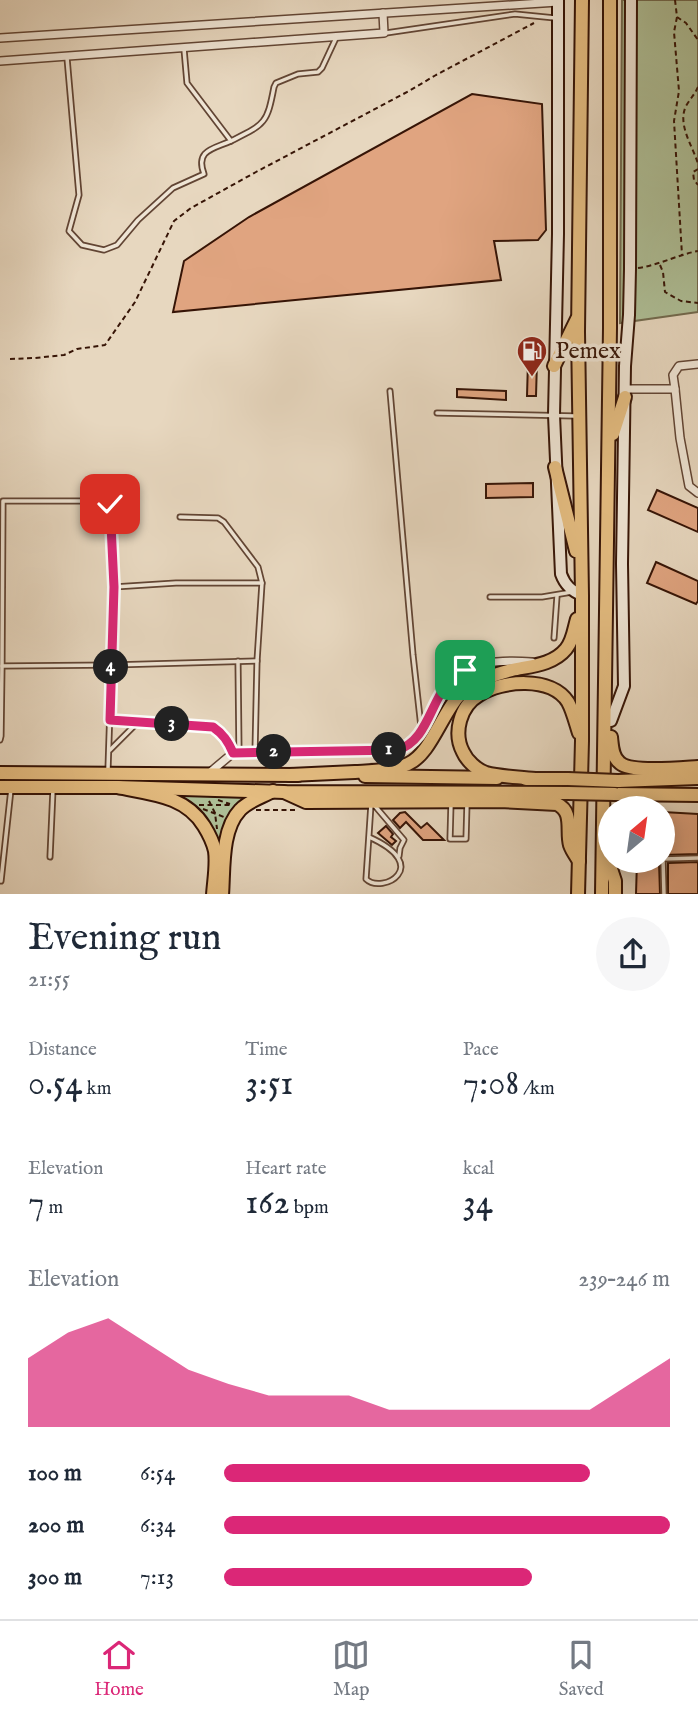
<!DOCTYPE html>
<meta charset="utf-8">
<style>
body{margin:0;font-family:"IM FELL English",serif;background:#f6f6f7;color:#1f2937;height:100vh;display:flex;flex-direction:column;font-size:26px;white-space:nowrap}
*{box-sizing:border-box;margin:0}
p{font-size:23px;color:#747a83}
.icon{flex:none;width:38px;height:38px;fill:none;stroke:currentColor;stroke-width:2;stroke-linecap:round;stroke-linejoin:round}
.map{position:relative;height:894px;overflow:hidden}
.side{display:flex;flex-direction:column;background:#fff;flex:1}
.side>*{flex:none}
.needle{width:46px;rotate:29deg}
.tools{position:absolute;left:598px;top:796px;display:grid;gap:14px}
.tools a{display:grid;place-items:center;width:77px;height:77px;border-radius:50%;background:#fff;box-shadow:0 4px 18px #0003;font-size:35px}
.pin{position:absolute;display:grid;place-items:center;width:60px;height:60px;color:#fff;margin:-30px;border-radius:14px;box-shadow:0 4px 10px #0006}
.km{position:absolute;width:35px;height:35px;margin:-18px;border-radius:50%;background:#222;color:#fff;font-size:19px;line-height:35px;text-align:center}
.round{display:grid;place-items:center;flex:none;width:74px;height:74px;border-radius:37px;background:#f6f6f7}
.summary{display:flex;align-items:center;justify-content:space-between;height:119px;padding:0 28px}
h1{font-size:38px;font-weight:600;line-height:52px}
.figures{display:grid;grid-template-columns:repeat(3,1fr);gap:10px;height:119px;padding:7px 28px}
.figures div{display:grid;align-content:center}
.figures b{font-size:35px;font-weight:600}
.figures small{font-size:19px;font-weight:400}
.figures p{font-size:19px}
.chart{height:196px;padding:14px 28px}
.chart p{display:flex;justify-content:space-between}
.chart svg{width:100%;height:126px;margin-top:7px;fill:#db2777;opacity:.7}
ul{padding:0 28px;list-style:none;font-size:23px}
li{display:grid;grid-template-columns:112px 84px 1fr;align-items:center;height:52px}
li i{height:18px;border-radius:9px;background:#db2777}
.tabs{display:flex;justify-content:space-around;align-items:center;height:98px;border-top:2px solid #e0e1e3;background:#fff;font-size:19px;color:#747a83}
.tabs a{display:grid;justify-items:center;gap:4px}
.tabs .active{color:#db2777}
.map>svg:first-child{display:block}
.green{fill:#aebf97;stroke:#726a4e;stroke-width:2}
.building{fill:#e0a480;stroke:#361406;stroke-width:2}
.lines{fill:none;stroke-linecap:round;stroke-linejoin:round}
.service-casing{stroke:#624534;stroke-width:7}
.minor-casing{stroke:#624534;stroke-width:10}
.secondary-casing{stroke:#361406;stroke-width:14}
.primary-casing{stroke:#361406;stroke-width:16}
.trunk-casing{stroke:#361406;stroke-width:16}
.path{stroke:#361406;stroke-width:2;stroke-dasharray:5 3.5;stroke-linecap:butt}
.service{stroke:#efe5d5;stroke-width:3.5}
.minor{stroke:#efe5d5;stroke-width:7}
.secondary{stroke:#efe5d5;stroke-width:10}
.primary{stroke:#e4bc80;stroke-width:12}
.trunk{stroke:#e4bc80;stroke-width:12}
.primary-bridge-casing{stroke:#361406;stroke-width:16;stroke-linecap:butt}
.primary-bridge{stroke:#e4bc80;stroke-width:12}
.route-casing{stroke:#fff;stroke-width:14}
.route{stroke:#db2777;stroke-width:9}
.labels{text-anchor:middle;dominant-baseline:central;stroke-width:7;stroke-linejoin:round;paint-order:stroke}
.poi-label{font-size:24px;fill:#361406;stroke:#efe5d5;text-anchor:start}
</style>
<div class="map">
<svg width="698" height="895" viewBox="0 0 698 895">
<rect width="100%" height="100%" fill="#e7d7bf"/>
<filter id="stains"><feTurbulence type="fractalNoise" baseFrequency=".00286" numOctaves="4"/><feColorMatrix values="0 0 0 0 .2 0 0 0 0 .09 0 0 0 0 .02 0 0 0 .5 -.17"/></filter>
<radialGradient id="worn" r=".72"><stop offset=".6" stop-color="#630" stop-opacity="0"/><stop offset="1" stop-color="#630" stop-opacity=".3"/></radialGradient>
<g class="green">
<polygon points="622,0 698,0 698,312 620,323"/>
<path d="M 176,794 L 250,796 C 224,805 224,833 221,855 L 215,834 L 206,818 Z"/>
</g>
<g class="building">
<polygon points="472,94 542,104 546,230 538,240 494,241 501,280 173,312 184,261 249,217"/>
<polygon points="528,361 537,361 536,396 527,396"/>
<polygon points="457,389 506,391 506,400 457,397"/>
<polygon points="533,483 533,497 486,498 486,484"/>
<polygon points="657,490 698,508 698,532 648,510"/>
<polygon points="656,562 698,581 698,601 696,604 647,583"/>
<polygon points="405,812 421,828 427,823 444,840 423,840 406,822 400,828 393,820 400,813"/>
<polygon points="663,812 698,814 698,854 663,855"/>
<polygon points="386,826 393,834 391,837 396,841 392,845 378,833"/>
<polygon points="637,861 659,861 660,894 636,894"/>
<polygon points="698,862 698,894 668,894 668,863"/>
</g>
<g class="lines">
<g class="service-casing">
<g id="service">
<polyline points="386,33 515,14 555,18"/>
<path d="M 67,58 L 79,195 L 69,231 L 82,245 L 104,250 L 117,245 L 138,220 L 173,188 L 204,174 C 195,150 213,149 231,141 L 187,83 L 184,49"/>
<path d="M 231,141 C 265,124 267,124 274,87 L 276,83 L 298,74 L 318,72 L 322,68 L 336,38"/>
<polyline points="390,391 413,655 421,727"/>
<polyline points="437,413 575,416"/>
<polyline points="180,517 218,518 224,522 258,567 262,583 257,661 255,752"/>
<polyline points="490,597 542,597 572,592"/>
<polyline points="554,638 557,596"/>
<polyline points="238,661 239,752"/>
<polyline points="2,666 3,501 104,501 111,504 114,587"/>
<path d="M 109,720 L 213,727 C 223,734 228,741 233,753"/>
<polyline points="0,740 1,736 2,666 112,665 257,661"/>
<polyline points="110,750 139,721"/>
<polyline points="108,769 114,587 176,583 262,583"/>
<polyline points="451,803 450,839 466,839 467,803"/>
<polyline points="375,806 404,840 400,848 399,856"/>
<path d="M 369,837 C 434,866 382,895 366,879 L 371,804"/>
<polyline points="50,857 53,789"/>
<polyline points="1,881 11,789"/>
<polyline points="664,895 663,859 698,858"/>
</g>
</g>
<g class="minor-casing">
<g id="minor">
<polyline points="0,38 558,2"/>
<polyline points="0,61 384,33 383,13"/>
<polyline points="625,389 675,389 673,375 679,366 698,364"/>
<polyline points="675,389 680,438 689,486 698,493"/>
<path d="M 208,774 L 233,753 L 239,752 L 397,750 C 408,746 415,739 421,729 C 430,715 436,699 445,686 C 464,660 503,660 532,662"/>
</g>
</g>
<g class="secondary-casing">
<g id="secondary">
<path d="M 558,0 L 558,234 L 554,415 L 561,574 C 565,585 571,591 582,595"/>
<polyline points="611,721 624,686 622,564 625,366 629,315 630,269 631,0"/>
</g>
</g>
<g class="primary-casing">
<g id="primary">
<polyline points="0,773 298,775"/>
<polyline points="365,776 497,778"/>
<polyline points="526,779 568,779"/>
<polyline points="618,781 698,778"/>
<polyline points="0,787 117,787 284,792 568,793"/>
<polyline points="615,794 698,795"/>
<polyline points="604,848 615,881 615,895"/>
</g>
</g>
<g class="trunk-casing">
<g id="trunk">
<polyline points="554,366 577,319"/>
<polyline points="613,434 625,397"/>
<polyline points="555,467 576,551"/>
<path d="M 611,737 C 612,746 612,757 620,763 C 631,773 681,768 698,767"/>
<path d="M 290,775 C 312,774 333,773 355,772 C 372,771 392,771 408,764 C 433,753 443,706 467,688 C 480,679 496,674 512,670 C 530,666 553,665 566,649 C 573,641 574,629 577,619"/>
<path d="M 535,779 C 520,777 500,777 486,773 C 477,770 467,761 463,752 C 453,733 460,706 479,695 C 502,680 551,676 568,702 C 573,711 576,724 579,733"/>
<path d="M 117,787 C 150,794 185,795 204,826 C 209,834 213,842 215,851 C 217,865 214,880 213,895"/>
<path d="M 284,792 L 306,802 L 500,801 L 557,804 C 574,812 566,831 570,845 C 572,851 576,856 579,861"/>
<path d="M 222,895 C 224,869 221,830 240,810 C 248,801 262,797 273,791"/>
<polyline points="578,895 582,741 582,595 578,332 582,0"/>
<polyline points="602,895 610,328 610,0"/>
</g>
</g>
<g class="path">
<polyline points="675,0 677,17 686,23 698,40"/>
<polyline points="677,17 674,32 679,91 674,121 682,255"/>
<path d="M 698,87 C 695,94 690,99 686,106 C 677,125 693,146 698,164"/>
<polyline points="698,169 693,172 694,180 698,185"/>
<polyline points="660,265 663,272 665,292 681,301 698,303"/>
<path d="M 638,268 C 659,265 677,255 698,251"/>
<polyline points="10,359 35,358 64,355 77,349 105,345 135,302 174,221 191,208 256,172 409,91 436,75 534,23"/>
<polyline points="218,800 230,804"/>
<polyline points="209,801 215,813 217,829"/>
<polyline points="199,805 231,805"/>
<polyline points="203,809 224,817"/>
<polyline points="256,810 296,810"/>
</g>
<use href="#service" class="service"/>
<use href="#minor" class="minor"/>
<use href="#secondary" class="secondary"/>
<use href="#primary" class="primary"/>
<use href="#trunk" class="trunk"/>
<g class="primary-bridge-casing">
<g id="primary-bridge">
<polyline points="568,779 618,781"/>
<polyline points="568,793 615,794"/>
</g>
</g>
<use href="#primary-bridge" class="primary-bridge"/>
</g>
<g class="lines">
<g class="route-casing">
<path id="route" d="M 110,504 L 114,587 L 110,720 L 213,727 C 223,734 228,741 233,753 L 397,750 C 426,742 430,705 447,684 C 452,677 458,673 465,670"/>
</g>
<use href="#route" class="route"/>
</g>
<defs>
<g id="fuel-pin" transform="scale(1.575)"><path d="M0 17L-7.5 6A9.5 9.5 0 1 1 7.5 6Z" fill="#8f2418" stroke="#efe5d5"/><path d="M-5.5-6h7V0h2V4h1.3V-2.5L3-4.5l.8-.8L6-3V5H2.5V1h-1V6h-7ZM-4.2-4.7v3.2H.2V-4.7Z" fill="#fff"/></g>
</defs>
<g fill-rule="evenodd">
<use href="#fuel-pin" x="532" y="351"/>
</g>
<g class="labels">
<g class="poi-label">
<text x="555" y="351">Pemex</text>
</g>
</g>
<rect width="100%" height="100%" filter="url(#stains)"/>
<rect width="100%" height="100%" fill="url(#worn)"/>
</svg>
<div class="tools">
<a><svg class="needle" viewBox="-14 -14 28 28"><path d="M0-13l5 13h-10z" fill="#e53935"/><path d="M0 13l5-13h-10z" fill="#747a83"/></svg></a>
</div>
<div class="pin" style="left:465px;top:670px;background:#1e9e55"><svg class="icon" aria-label="arrive" viewBox="0 0 24 24"><path d="M6 21V4h12l-3 4 3 4H6"/></svg></div>
<div class="pin" style="left:110px;top:504px;background:#d93025"><svg class="icon" aria-label="check" viewBox="0 0 24 24"><path d="M5 12l5 5 9-10"/></svg></div>
<b class="km" style="left:389px;top:750px">1</b>
<b class="km" style="left:274px;top:752px">2</b>
<b class="km" style="left:172px;top:724px">3</b>
<b class="km" style="left:111px;top:667px">4</b>
</div>
<section class="side">
<div class="summary"><div><h1>Evening run</h1><p>21:55</p></div><a class="round"><svg class="icon" aria-label="share" viewBox="0 0 24 24"><path d="M12 15V3M7 8l5-5 5 5M5 13v7h14v-7"/></svg></a></div>
<div class="figures">
<div><p>Distance</p><b>0.54<small> km</small></b></div>
<div><p>Time</p><b>3:51</b></div>
<div><p>Pace</p><b>7:08<small> /km</small></b></div>
</div>
<div class="figures">
<div><p>Elevation</p><b>7<small> m</small></b></div>
<div><p>Heart rate</p><b>162<small> bpm</small></b></div>
<div><p>kcal</p><b>34</b></div>
</div>
<div class="chart"><p><span>Elevation</span>239–246 m</p>
<svg viewBox="0 0 160 44" preserveAspectRatio="none"><path d="M0 44V20L10 11L20 6L30 15L40 24L50 29L60 33L70 33L80 33L90 38L100 38L110 38L120 38L130 38L140 38L150 29L160 20V44z"/></svg>
</div>
<ul>
<li><b>100 m</b>6:54<i style="width:82%"></i></li>
<li><b>200 m</b>6:34<i style="width:100%"></i></li>
<li><b>300 m</b>7:13<i style="width:69%"></i></li>
</ul>
</section>
<nav class="tabs">
<a class="active"><svg class="icon" aria-label="home" viewBox="0 0 24 24"><path d="M3 11l9-7 9 7M6 9v11h12V9"/></svg>Home</a>
<a><svg class="icon" aria-label="map" viewBox="0 0 24 24"><path d="M3 6l6-2 6 2 6-2v14l-6 2-6-2-6 2zM9 4v14M15 6v14"/></svg>Map</a>
<a><svg class="icon" aria-label="saved" viewBox="0 0 24 24"><path d="M7 4h10v16l-5-4-5 4z"/></svg>Saved</a>
</nav>
